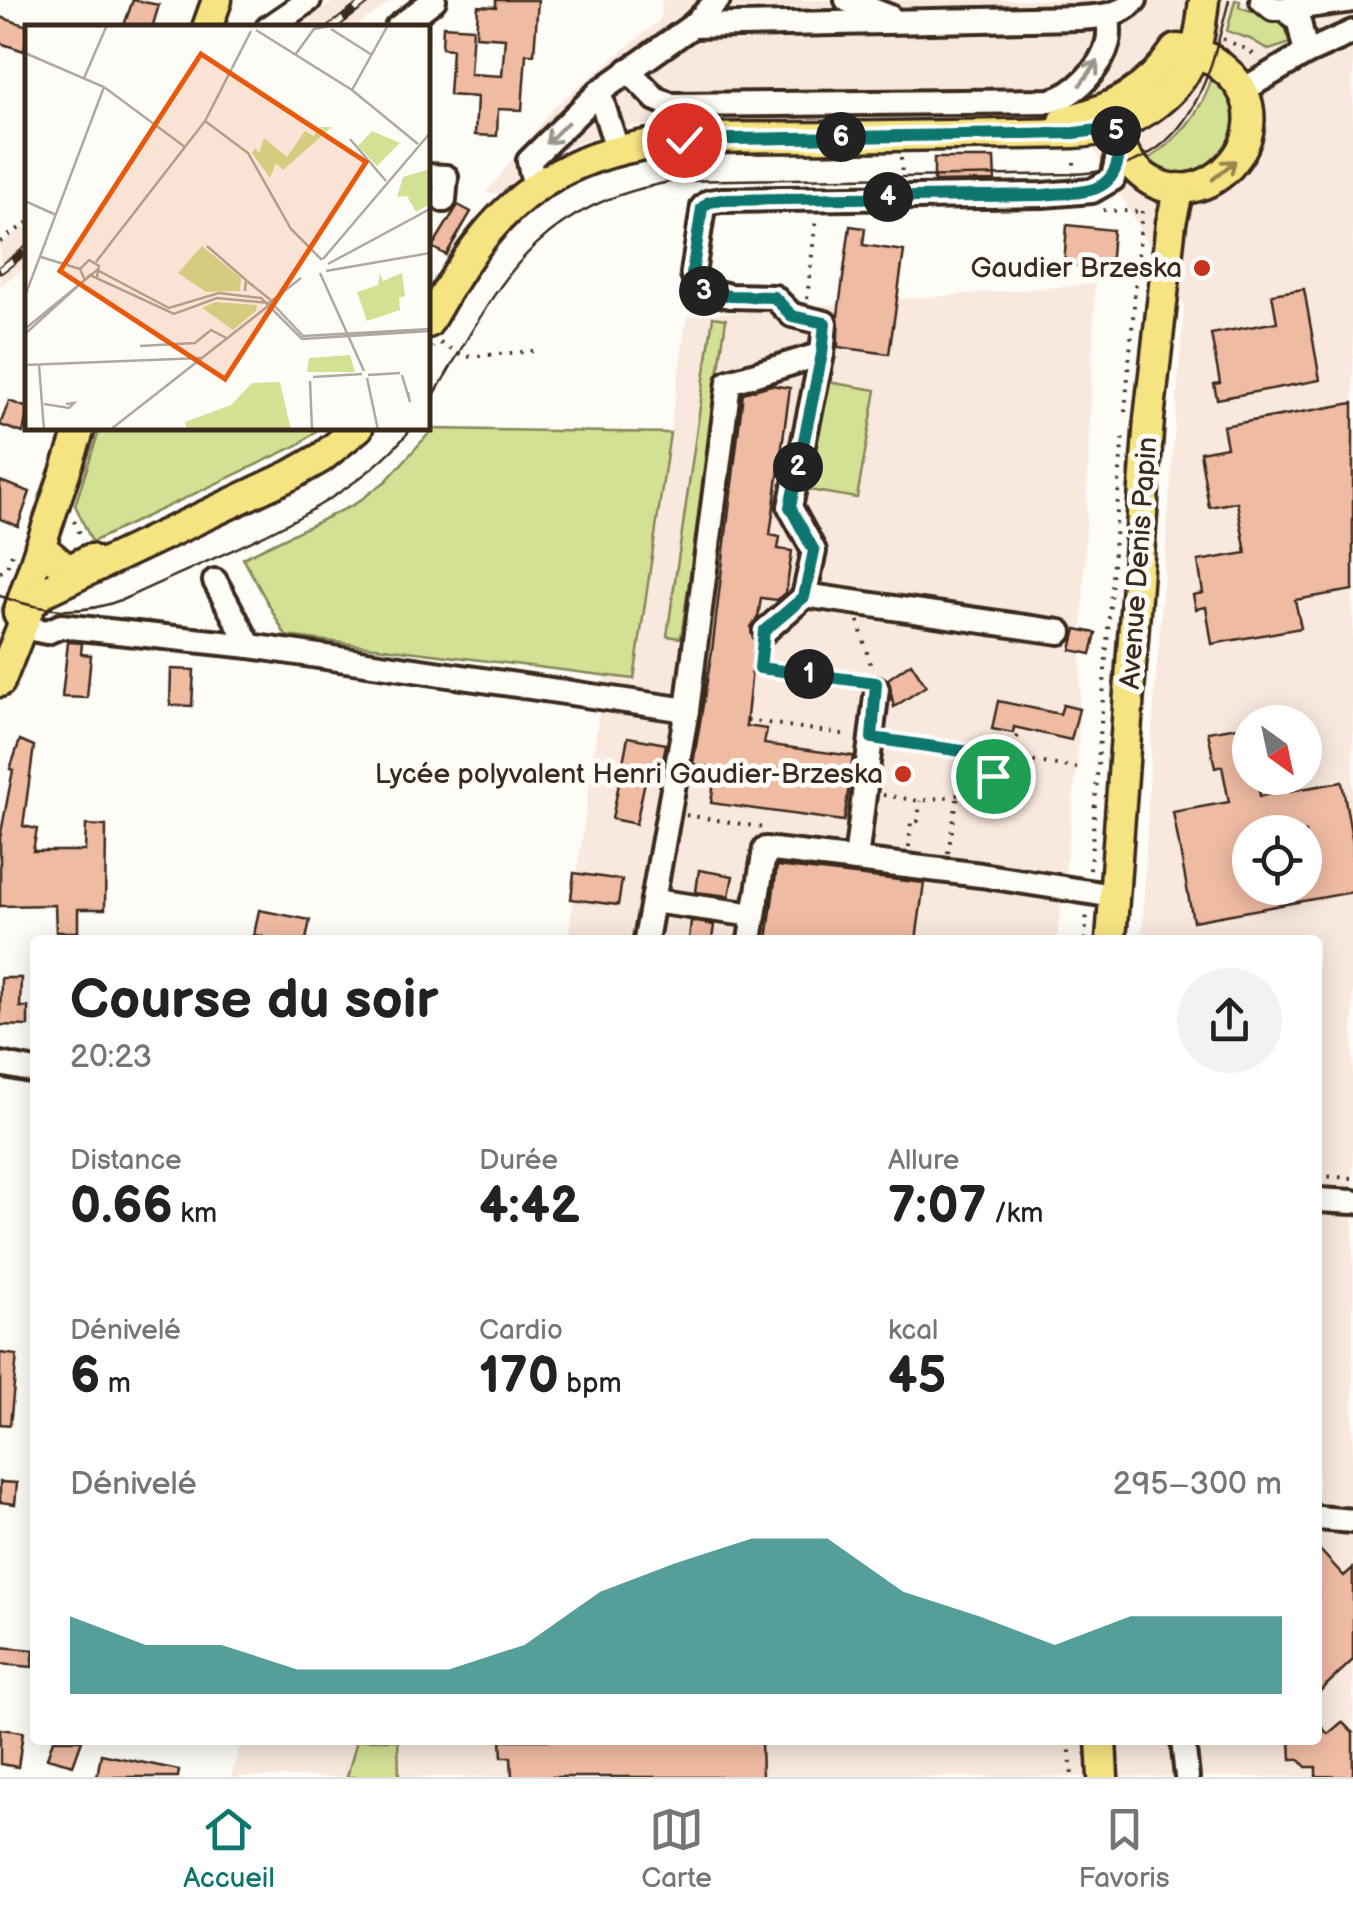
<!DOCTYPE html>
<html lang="fr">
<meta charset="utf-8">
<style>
body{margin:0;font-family:"Balsamiq Sans",sans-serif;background:#f2f2f2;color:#222;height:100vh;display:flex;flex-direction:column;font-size:38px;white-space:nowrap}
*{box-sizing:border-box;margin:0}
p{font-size:32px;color:#767676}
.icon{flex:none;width:55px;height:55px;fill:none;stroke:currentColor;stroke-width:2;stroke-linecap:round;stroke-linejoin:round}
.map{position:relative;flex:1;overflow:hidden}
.side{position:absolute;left:30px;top:935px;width:1292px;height:810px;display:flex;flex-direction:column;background:#fff;border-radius:10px;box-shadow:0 5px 25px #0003}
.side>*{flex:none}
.needle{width:65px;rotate:147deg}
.fabs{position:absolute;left:1232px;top:705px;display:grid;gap:20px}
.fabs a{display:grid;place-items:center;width:90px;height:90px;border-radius:50%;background:#fff;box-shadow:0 5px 25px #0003;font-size:50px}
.pin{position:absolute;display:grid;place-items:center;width:85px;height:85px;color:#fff;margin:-42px;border:5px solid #fff;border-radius:50%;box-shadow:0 2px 10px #0007}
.km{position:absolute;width:50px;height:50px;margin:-25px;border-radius:50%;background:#222;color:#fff;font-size:28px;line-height:50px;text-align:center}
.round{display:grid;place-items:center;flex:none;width:105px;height:105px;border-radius:52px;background:#f2f2f2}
.overview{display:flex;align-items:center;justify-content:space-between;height:170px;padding:0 40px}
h1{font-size:55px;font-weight:600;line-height:75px}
.metrics{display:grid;grid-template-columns:repeat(3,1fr);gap:15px;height:170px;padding:10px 40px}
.metrics div{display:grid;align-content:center}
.metrics b{font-size:50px;font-weight:600}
.metrics small{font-size:28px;font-weight:400}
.metrics p{font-size:28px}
.chart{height:280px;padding:20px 40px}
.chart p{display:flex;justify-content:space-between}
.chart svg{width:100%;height:180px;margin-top:10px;fill:#0f766e;opacity:.7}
.tabs{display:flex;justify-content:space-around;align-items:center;height:140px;border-top:2px solid #e0e0e0;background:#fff;font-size:28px;color:#767676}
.tabs a{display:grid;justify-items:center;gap:5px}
.tabs .on{color:#0f766e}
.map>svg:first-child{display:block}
.built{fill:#f9e8de;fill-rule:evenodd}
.green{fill:#d3e195;stroke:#87865a;stroke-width:2.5}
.building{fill:#f0bba3;stroke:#3b2a1e;stroke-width:2.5;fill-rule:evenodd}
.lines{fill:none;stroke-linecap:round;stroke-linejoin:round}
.minor-casing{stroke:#3b2a1e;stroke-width:30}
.major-casing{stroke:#3b2a1e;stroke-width:35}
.path{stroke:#3b2a1e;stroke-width:4;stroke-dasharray:2.5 8;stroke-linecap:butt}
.minor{stroke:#fdfcf7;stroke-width:22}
.major{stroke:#f6e381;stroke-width:28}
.tram{stroke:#3b2a1e;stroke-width:2.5}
.rail-casing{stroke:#3b2a1e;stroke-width:9}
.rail{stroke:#fdfcf7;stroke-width:5;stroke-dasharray:15;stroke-linecap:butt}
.oneway{stroke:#9c938a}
.oneway2{stroke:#988650}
.route-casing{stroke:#fff;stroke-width:20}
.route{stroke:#0f766e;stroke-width:12}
.poi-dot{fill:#c8321e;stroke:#fdfcf7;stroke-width:4}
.labels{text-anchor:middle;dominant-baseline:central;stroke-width:10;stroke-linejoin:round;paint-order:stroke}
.poi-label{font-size:28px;fill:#3b2a1e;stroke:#fdfcf7;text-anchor:end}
.street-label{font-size:28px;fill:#3b2a1e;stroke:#fdfcf7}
.inset-road{fill:none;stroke:#afa8a0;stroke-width:2.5}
.view{fill:#e8590c;fill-opacity:0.15;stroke:#e8590c;stroke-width:5}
.inset-edge{fill:none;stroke:#3b2a1e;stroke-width:5}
</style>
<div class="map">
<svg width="1353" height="1777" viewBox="0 0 1353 1777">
<rect width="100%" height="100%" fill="#fdfcf7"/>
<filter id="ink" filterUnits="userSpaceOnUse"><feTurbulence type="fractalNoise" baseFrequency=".01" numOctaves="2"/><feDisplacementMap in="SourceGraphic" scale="20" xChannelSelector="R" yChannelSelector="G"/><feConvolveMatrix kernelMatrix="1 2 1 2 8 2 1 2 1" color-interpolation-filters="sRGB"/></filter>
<g filter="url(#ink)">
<g class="built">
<polygon points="336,0 393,0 355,27 298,27"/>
<path d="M 662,0 L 1353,0 L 1353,1777 L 231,1777 L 241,1740 L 1318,1740 L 1318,940 L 1142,940 L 1151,743 L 1184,305 L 1071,110 L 1042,118 L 636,125 L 611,131 L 564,149 L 499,194 L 486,193 L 554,107 L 660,20 ZM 1250,722 L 1305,722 L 1305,778 L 1250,778 ZM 1250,832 L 1305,832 L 1305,888 L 1250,888 Z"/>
<polygon points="27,225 27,266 0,286 0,245"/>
<polygon points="1095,284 1077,768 1057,940 568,940 604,677 634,678 687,316"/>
</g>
<g class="green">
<polygon points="1235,0 1240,0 1239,7 1288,22 1294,42 1269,50 1250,39 1227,31"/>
<path d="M 1213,75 C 1268,131 1210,203 1145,162 C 1179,138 1201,115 1213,75 Z"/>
<polygon points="713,317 726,319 681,638 667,636"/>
<polygon points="822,381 876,390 857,498 803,489"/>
<polygon points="100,428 320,428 298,445 92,542 75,505"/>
<polygon points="433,429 670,433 634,679 286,636 243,558 355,504 386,481"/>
<polygon points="357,1740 398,1740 399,1777 347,1777"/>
</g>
<g class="building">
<polygon points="133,0 159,5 152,28 123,28"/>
<polygon points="496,0 538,0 534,54 526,54 522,110 498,109 497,136 475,135 477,97 449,95 452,49 442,48 443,26 473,28 470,74 502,76 505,38 476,36 478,6 496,7"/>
<polygon points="0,17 28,26 24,51 0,43"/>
<polygon points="934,158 994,158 995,181 934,182"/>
<polygon points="458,205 471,212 446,255 432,247"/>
<polygon points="1067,225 1113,230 1110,269 1064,265"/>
<polygon points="850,226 865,228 863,245 904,251 889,354 838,347 838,315"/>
<polygon points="1304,289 1320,380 1217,399 1214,384 1220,383 1211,334 1277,322 1272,294"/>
<polygon points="771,385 790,388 770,535 780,537 778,549 792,551 786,593 777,600 761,598 758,617 751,627 755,642 746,726 767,729 764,744 853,756 844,821 711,803 716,768 693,764 712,651 743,393"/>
<polygon points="9,401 28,408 23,433 0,425"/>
<polygon points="1353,403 1353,590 1295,600 1301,628 1212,644 1206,607 1196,609 1193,595 1203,593 1198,561 1246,553 1237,502 1209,507 1200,452 1227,447 1223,426"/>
<polygon points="0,481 30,492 18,526 0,519"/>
<polygon points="1076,629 1096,633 1091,654 1071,650"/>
<polygon points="68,642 82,643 81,654 91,655 87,698 62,697"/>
<polygon points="911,663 926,686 894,707 888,679"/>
<polygon points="171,669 194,670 192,706 170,705"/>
<polygon points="998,701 1060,714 1063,705 1079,709 1071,740 1014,727 1013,733 992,729"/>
<path d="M 1250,725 L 1250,778 L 1257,778 L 1260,796 L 1342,782 L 1353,844 L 1353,892 L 1193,921 L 1173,812 L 1229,802 L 1222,766 L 1215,768 L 1208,732 ZM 1250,832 L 1305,832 L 1305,888 L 1250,888 Z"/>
<polygon points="628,737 666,744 662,765 649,762 636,824 612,819"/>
<polygon points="20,740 34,746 23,826 37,829 33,851 85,851 86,825 106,826 105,909 78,909 78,932 56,932 55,905 0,906 0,838 13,770 10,769"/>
<polygon points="777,866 924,883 916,940 767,940"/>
<polygon points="699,870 733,876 729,896 696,892"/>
<polygon points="574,873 622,880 618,905 571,899"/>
<polygon points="259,910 310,920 306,940 261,940 262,936 254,935"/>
<polygon points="691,921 714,925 712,940 689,940"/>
<polygon points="1,978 21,978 20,1007 28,1007 28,1026 0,1025"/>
<polygon points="0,1353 17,1355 10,1425 0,1424"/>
<polygon points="0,1482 17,1483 15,1504 0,1502"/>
<polygon points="1318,1548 1344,1576 1353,1568 1353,1660 1318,1693"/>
<polygon points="0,1647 34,1650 32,1667 0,1664"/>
<polygon points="1342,1722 1353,1733 1353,1777 1316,1776 1316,1767 1306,1767 1299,1759 1291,1759 1290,1740 1318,1740 1318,1723 1328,1734"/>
<polygon points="0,1729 23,1732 18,1767 0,1764"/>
<polygon points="53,1740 82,1740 73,1765 47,1758"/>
<polygon points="501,1740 761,1740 762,1777 512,1777 511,1757 502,1757"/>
<polygon points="101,1754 179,1770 178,1777 97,1777"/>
</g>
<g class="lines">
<g class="minor-casing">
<g id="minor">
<polyline points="847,0 890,17"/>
<polyline points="1262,0 1273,9 1285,9 1299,22 1306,53"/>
<polyline points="1285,9 1353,0"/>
<path d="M 692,26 L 1079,18 C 1100,17 1120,16 1135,0"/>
<polyline points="268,28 309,0"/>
<polyline points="397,28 434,0"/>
<path d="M 628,70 L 656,99 L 670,105 L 1050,101 C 1075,96 1102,67 1108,42 C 1110,34 1109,24 1108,16"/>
<polyline points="1243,90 1306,53 1353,32"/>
<polyline points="599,92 617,149"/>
<polyline points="428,176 446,177 444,200"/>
<polyline points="533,179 529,161 599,92 692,26 718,0"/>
<polyline points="215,581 250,646 687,710"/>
<polyline points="804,595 1060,632"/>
<polyline points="22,627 47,632 61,626 250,646"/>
<polyline points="765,631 804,597 814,551 790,507 822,354 825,323 792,315 774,297 730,296 698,289 693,274 703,207 709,202 722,200 1043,195 1092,191 1113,179 1120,145"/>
<polyline points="856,860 877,689"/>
<polyline points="653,901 754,915"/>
<polyline points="646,940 687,710 729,382 822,354"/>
<polyline points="750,940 765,849 981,875 1114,896"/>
<polyline points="0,1064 35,1071"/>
<polyline points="1318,1200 1353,1202"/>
<polyline points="1318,1518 1353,1521"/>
<polyline points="1183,1740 1187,1777"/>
</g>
</g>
<g class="major-casing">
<g id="major">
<polyline points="207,28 217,0"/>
<path d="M 1115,112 C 1112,131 1122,154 1135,168 C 1196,233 1296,130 1225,70 C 1210,57 1197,50 1177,49"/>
<path d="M 1064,121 C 1113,109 1147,92 1175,50"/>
<path d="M 428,323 C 458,270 489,217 542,183 C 628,128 733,139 831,137 C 912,136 993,135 1074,133 C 1126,131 1181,99 1196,47 C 1201,32 1202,16 1204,0"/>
<polyline points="40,546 68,570 90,559"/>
<polyline points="18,613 80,428"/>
<polyline points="0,682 30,606 43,592 291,475 321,458 358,428"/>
<polyline points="1111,940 1149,419 1171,223 1179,188"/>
<polyline points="1101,1740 1103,1777"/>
</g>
</g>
<g class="path">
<polyline points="1223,39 1250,51 1258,59"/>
<polyline points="901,158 902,178"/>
<polyline points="1074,175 1074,155"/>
<polyline points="1103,210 1143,212"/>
<polyline points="0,242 28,222"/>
<polyline points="807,299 816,219"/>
<polyline points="440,343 465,357 534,351"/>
<polyline points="428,357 433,347"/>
<polyline points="1125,412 1142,211"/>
<polyline points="74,521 83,540"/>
<polyline points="0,572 6,570 12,554"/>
<polyline points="858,621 872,670"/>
<polyline points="762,650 760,668 861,681"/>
<polyline points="747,720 849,735"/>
<polyline points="888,740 1077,768"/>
<polyline points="991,794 993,776 1021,731"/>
<polyline points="883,795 920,801 958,795"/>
<polyline points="1022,799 1026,760"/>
<polyline points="686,815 766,828"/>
<polyline points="909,847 911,821 918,821 920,801"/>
<polyline points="948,853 958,795 998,756"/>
<polyline points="1090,870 1123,431"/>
<polyline points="1085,940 1087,910"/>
<polyline points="1318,1176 1353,1178"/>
<polyline points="1069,1740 1072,1777"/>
</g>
<use href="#minor" class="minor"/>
<use href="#major" class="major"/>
<g class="tram">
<path d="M 428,405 C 500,287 525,208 675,181 L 1074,174 C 1186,169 1206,92 1229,0"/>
<path d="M 0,596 C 44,612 80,616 124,599 C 220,553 345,512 412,428"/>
</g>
<g class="rail-casing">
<g id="rail">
<polyline points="331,28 368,0"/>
<polyline points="0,270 28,249"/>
</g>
</g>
<use href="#rail" class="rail"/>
</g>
<defs><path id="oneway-shaft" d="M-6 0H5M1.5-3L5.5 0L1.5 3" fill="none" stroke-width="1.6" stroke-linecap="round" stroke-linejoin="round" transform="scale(2.5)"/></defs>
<g class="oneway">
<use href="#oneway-shaft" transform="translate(1089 73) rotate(-53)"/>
<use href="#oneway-shaft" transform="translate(557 133) rotate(135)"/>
</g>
<use class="oneway2" href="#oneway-shaft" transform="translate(1224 170) rotate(-40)"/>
</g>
<g class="lines" filter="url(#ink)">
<g class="route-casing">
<path id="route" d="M 684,140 L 1074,133 L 1115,128 C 1119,141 1120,147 1118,160 C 1110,198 1074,191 1043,195 L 722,200 L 709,202 L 702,208 L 692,274 L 698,289 L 730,296 L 774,297 L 792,316 L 825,323 L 822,354 L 790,507 L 814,551 L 804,597 L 764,631 L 760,668 L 876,683 L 872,738 L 1004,757 L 993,776"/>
</g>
<use href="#route" class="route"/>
</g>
<g class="poi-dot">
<circle cx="1202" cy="268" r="10"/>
<circle cx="903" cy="774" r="10"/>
</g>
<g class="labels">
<g class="poi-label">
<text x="1182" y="268">Gaudier Brzeska</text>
<text x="883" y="774">Lycée polyvalent Henri Gaudier-Brzeska</text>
</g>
<g class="street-label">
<text transform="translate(1139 563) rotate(-86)">Avenue Denis Papin</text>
</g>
</g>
<g transform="translate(25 25)">
<rect width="405" height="405" fill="#fdfcf7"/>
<path d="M 294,102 L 307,102 L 258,145 L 251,138 L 245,153 L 227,128 L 230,123 L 234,128 L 239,113 L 262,132 L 280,106 L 289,111 ZM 347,106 L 375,118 L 352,141 L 333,121 ZM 405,144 L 405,179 L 391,187 L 382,171 L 372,172 L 378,152 ZM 177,221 L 216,253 L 215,266 L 181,267 L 153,248 ZM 355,248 L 358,256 L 377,248 L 380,271 L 374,273 L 375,285 L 342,296 L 332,267 L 353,260 ZM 190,277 L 232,280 L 231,286 L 208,305 L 177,283 ZM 325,330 L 330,347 L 282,347 L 284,333 ZM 255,357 L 266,405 L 162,405 L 160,397 L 206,380 L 227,358 Z" fill="#d3e195"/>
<path class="inset-road" d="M 306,4 L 347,30M 231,5 L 327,65 L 393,119M 0,28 L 79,62 L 160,122M 270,30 L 289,4 L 309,0M 59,53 L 82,0M 327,65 L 363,0M 180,96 L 223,128 L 266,204 L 297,235M 325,114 L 361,156M 0,176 L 31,190M 182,221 L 221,255 L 220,266M 16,232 L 55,244M 298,234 L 405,108M 71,237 L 180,96 L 226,6M 303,239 L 405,184M 301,246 L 405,228M 295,248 L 339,346M 60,255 L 55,244 L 64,235 L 74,241 L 72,252M 222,256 L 247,276M 0,271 L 79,62M 247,278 L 278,311 L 405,304M 0,304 L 72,245 L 144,283 L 194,268 L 236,273 L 277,314 L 405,306M 0,309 L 65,250 L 149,289 L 192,273 L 244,278 L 276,253M 115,321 L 170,318 L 186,305 L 203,314M 0,340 L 176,333M 14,340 L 19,405M 343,350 L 375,348M 377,350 L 385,377 L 383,367M 288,352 L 337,349M 342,353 L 353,405M 285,356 L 287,405M 19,379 L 44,383 L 49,378 L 41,379M 85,405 L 247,278"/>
<path class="view" d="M 176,29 L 341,137 L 200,354 L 35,246 Z"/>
<rect width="405" height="405" class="inset-edge"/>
</g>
</svg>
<div class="fabs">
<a><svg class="needle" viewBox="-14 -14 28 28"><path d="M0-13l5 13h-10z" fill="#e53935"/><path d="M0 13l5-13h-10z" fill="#767676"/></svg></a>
<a><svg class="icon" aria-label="locate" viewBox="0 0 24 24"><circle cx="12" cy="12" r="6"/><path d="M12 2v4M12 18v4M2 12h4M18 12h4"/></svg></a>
</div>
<div class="pin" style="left:993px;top:776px;background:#1e9e55"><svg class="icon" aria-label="arrive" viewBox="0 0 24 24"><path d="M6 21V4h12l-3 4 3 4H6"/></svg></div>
<div class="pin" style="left:684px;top:140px;background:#d93025"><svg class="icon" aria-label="check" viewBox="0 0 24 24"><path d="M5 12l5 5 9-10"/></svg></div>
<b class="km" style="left:809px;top:674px">1</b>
<b class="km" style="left:798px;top:467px">2</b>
<b class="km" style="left:704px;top:291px">3</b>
<b class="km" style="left:888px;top:197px">4</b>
<b class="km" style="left:1116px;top:131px">5</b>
<b class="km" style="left:841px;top:137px">6</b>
<section class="side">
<div class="overview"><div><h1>Course du soir</h1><p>20:23</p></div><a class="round"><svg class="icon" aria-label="share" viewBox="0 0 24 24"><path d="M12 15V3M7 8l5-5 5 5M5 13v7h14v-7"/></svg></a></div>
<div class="metrics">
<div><p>Distance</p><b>0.66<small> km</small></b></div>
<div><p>Durée</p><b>4:42</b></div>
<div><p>Allure</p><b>7:07<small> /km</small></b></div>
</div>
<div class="metrics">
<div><p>Dénivelé</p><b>6<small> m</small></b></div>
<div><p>Cardio</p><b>170<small> bpm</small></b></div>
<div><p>kcal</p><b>45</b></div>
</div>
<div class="chart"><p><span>Dénivelé</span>295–300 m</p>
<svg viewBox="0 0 160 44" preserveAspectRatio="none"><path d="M0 44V25L10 32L20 32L30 38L40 38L50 38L60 32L70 19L80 12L90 6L100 6L110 19L120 25L130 32L140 25L150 25L160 25V44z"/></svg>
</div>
</section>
</div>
<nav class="tabs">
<a class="on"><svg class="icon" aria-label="home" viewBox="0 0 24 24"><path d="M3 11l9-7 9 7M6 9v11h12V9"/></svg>Accueil</a>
<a><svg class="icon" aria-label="map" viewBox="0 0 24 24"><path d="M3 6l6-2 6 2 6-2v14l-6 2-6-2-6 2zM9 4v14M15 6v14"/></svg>Carte</a>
<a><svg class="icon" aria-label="saved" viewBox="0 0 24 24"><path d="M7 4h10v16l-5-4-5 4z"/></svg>Favoris</a>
</nav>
